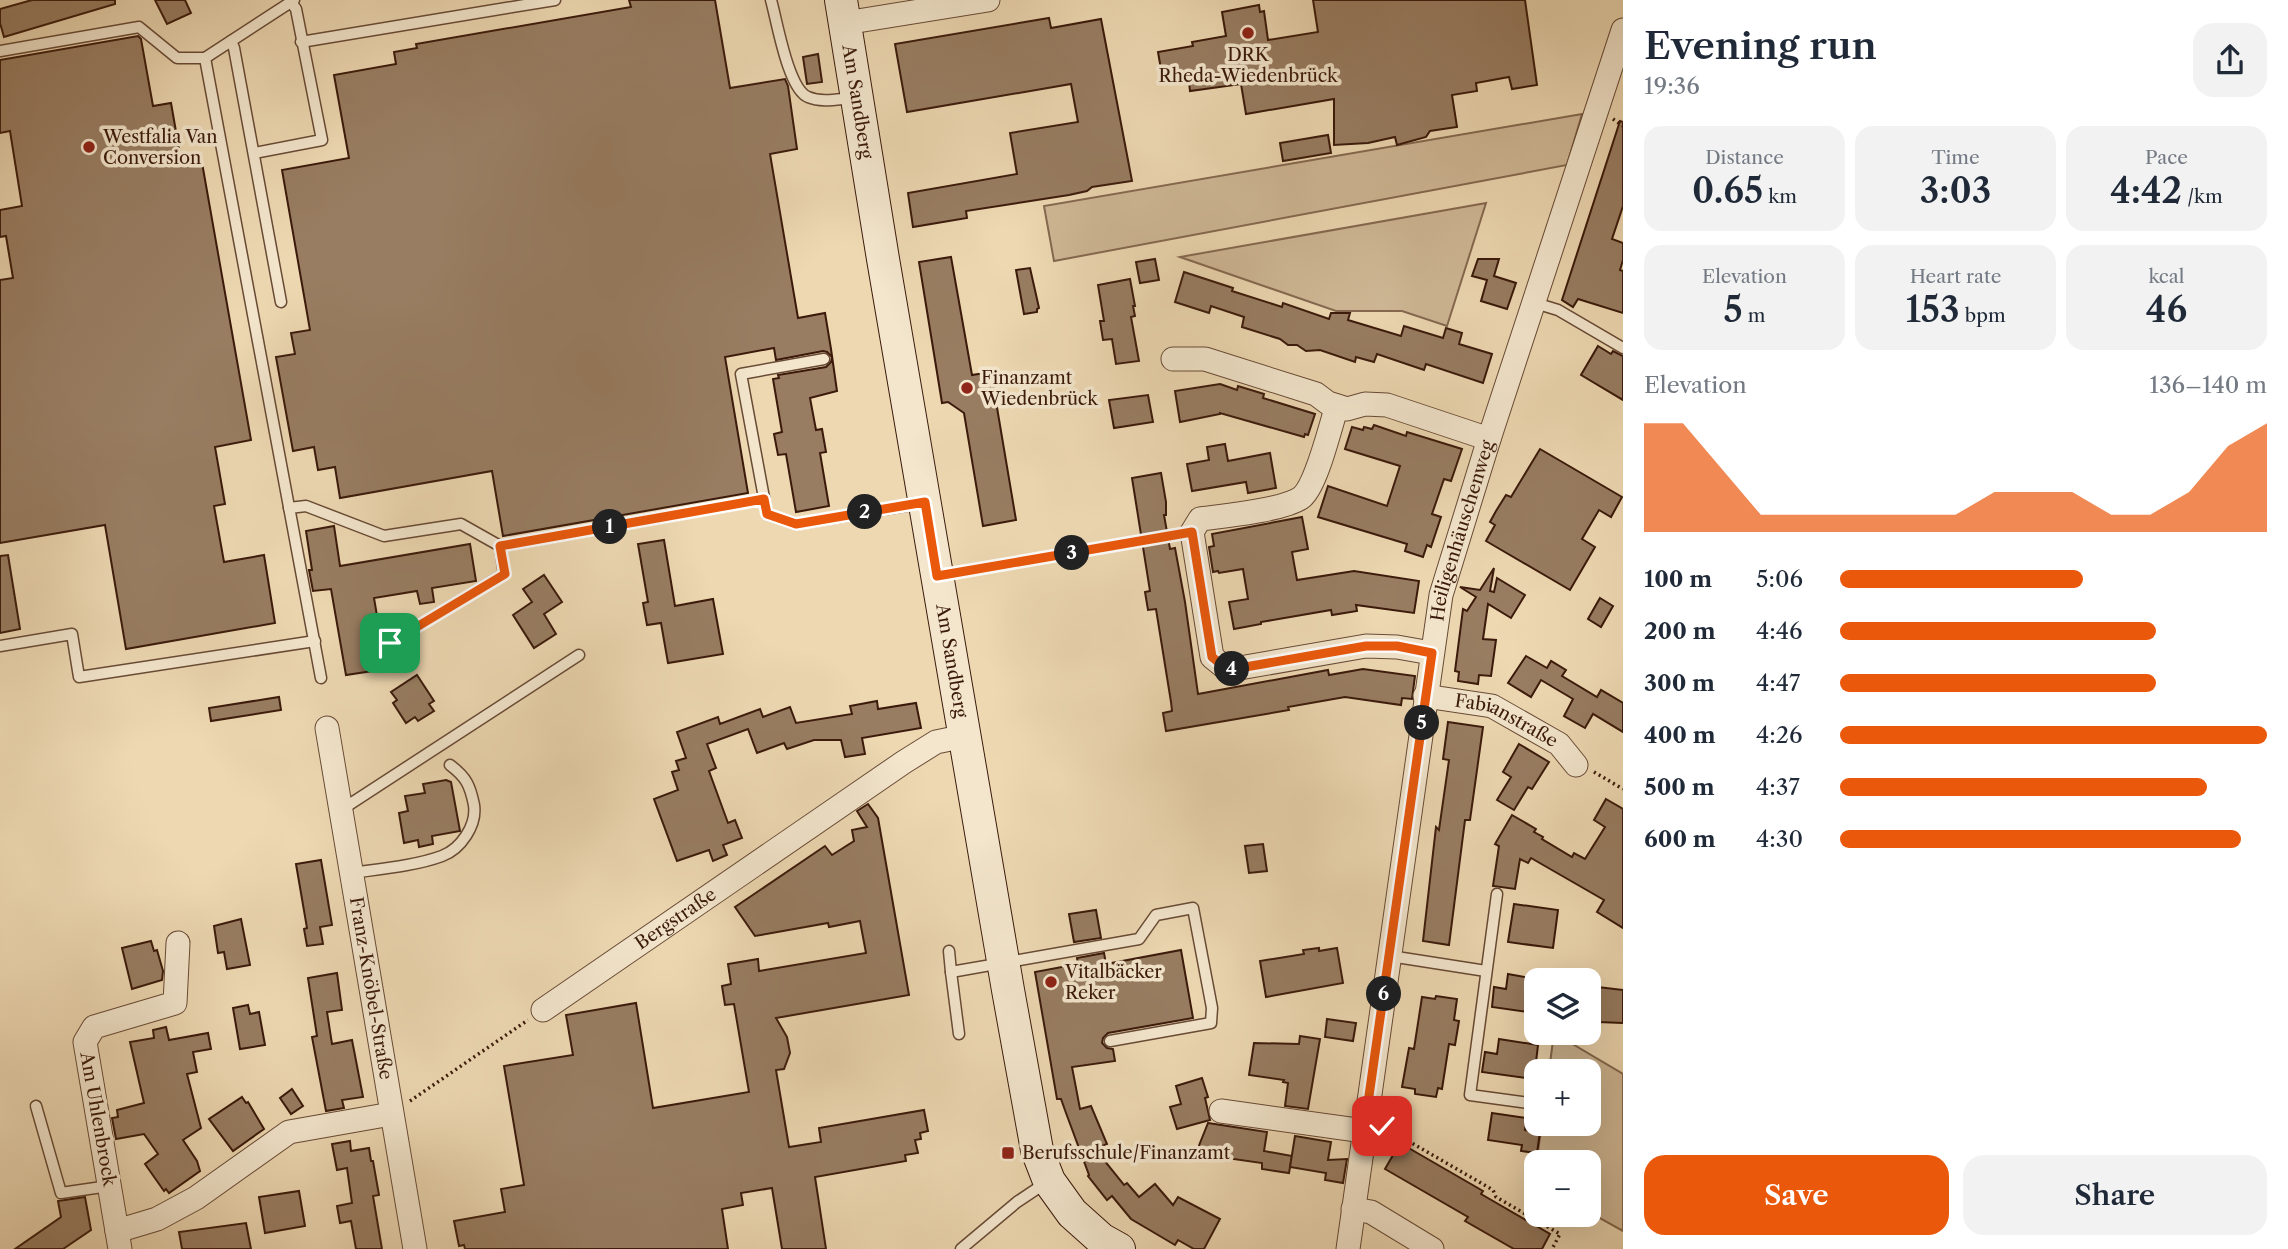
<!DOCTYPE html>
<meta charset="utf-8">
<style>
body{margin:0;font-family:"Libre Caslon Text",serif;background:#f2f2f3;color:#1f2937;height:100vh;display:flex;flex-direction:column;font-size:26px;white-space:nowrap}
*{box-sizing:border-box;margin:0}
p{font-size:23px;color:#747a83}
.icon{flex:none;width:38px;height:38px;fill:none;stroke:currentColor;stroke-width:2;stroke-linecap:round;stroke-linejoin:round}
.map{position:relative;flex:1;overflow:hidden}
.details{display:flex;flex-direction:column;background:#fff;width:665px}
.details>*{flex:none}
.controls{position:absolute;left:1524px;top:968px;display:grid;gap:14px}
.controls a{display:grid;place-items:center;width:77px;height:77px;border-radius:14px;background:#fff;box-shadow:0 7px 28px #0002;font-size:35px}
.pin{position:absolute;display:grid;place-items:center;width:60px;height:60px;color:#fff;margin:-30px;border-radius:14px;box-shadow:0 4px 10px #0006}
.km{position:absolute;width:35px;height:35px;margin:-18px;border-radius:50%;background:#222;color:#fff;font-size:19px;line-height:35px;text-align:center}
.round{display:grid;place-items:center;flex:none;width:74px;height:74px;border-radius:21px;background:#f2f2f3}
.headline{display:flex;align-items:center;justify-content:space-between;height:119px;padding:0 21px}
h1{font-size:38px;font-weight:600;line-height:52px}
.metrics{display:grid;grid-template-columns:repeat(3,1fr);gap:10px;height:119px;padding:7px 21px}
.metrics div{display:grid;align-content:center;border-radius:18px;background:#f2f2f3;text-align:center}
.metrics b{font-size:35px;font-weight:600}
.metrics small{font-size:19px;font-weight:400}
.metrics p{font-size:19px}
.chart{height:196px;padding:14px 21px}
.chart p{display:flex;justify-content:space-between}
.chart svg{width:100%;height:126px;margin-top:7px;fill:#ea580c;opacity:.7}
.cta{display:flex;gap:14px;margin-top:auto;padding:14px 21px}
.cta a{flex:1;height:80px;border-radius:21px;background:#ea580c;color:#fff;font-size:28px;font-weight:600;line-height:80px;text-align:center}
.cta a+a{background:#f2f2f3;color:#1f2937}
ul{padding:0 21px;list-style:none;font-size:23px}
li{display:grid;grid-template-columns:112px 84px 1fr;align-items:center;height:52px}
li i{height:18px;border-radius:9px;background:#ea580c}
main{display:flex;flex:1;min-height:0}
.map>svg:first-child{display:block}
.green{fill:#cfb896;stroke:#856950;stroke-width:2}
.building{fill:#987d62;stroke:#3b1a0b;stroke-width:2}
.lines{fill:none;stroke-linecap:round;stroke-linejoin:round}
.service-casing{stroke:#684a35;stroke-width:13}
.minor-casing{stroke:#684a35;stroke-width:25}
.secondary-casing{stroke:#3b1a0b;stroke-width:34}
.path{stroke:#3b1a0b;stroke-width:3.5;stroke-dasharray:2 3.5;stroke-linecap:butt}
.service{stroke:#f3e6cd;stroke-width:10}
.minor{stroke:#f3e6cd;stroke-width:23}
.secondary{stroke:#f3e6cd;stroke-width:32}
.route-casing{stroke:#fff;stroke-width:14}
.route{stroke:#ea580c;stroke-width:9}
.poi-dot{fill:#8f2418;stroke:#f3e6cd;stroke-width:2.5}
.labels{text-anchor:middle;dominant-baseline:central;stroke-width:7;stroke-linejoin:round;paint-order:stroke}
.poi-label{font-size:18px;fill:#3b1a0b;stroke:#f3e6cd;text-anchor:start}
.street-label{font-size:18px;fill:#3b1a0b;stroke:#f3e6cd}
</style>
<main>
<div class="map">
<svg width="1623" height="1249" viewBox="0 0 1623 1249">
<rect width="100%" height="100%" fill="#edd8b2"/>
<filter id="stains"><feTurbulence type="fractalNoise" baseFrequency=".00286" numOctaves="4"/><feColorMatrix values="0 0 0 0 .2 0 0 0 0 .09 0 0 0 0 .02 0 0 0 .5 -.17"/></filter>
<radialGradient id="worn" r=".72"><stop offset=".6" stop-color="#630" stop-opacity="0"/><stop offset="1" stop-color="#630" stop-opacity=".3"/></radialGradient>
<g class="green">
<polygon points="1582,114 1567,165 1054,261 1044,206"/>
<polygon points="1486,203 1447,326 1402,311 1336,311 1180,257"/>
<polygon points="1554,1033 1623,1074 1623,1231 1589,1212 1589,1162 1536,1162 1536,1181 1534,1179 1542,1124 1589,1124 1589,1071 1549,1071"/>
</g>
<g class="building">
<polygon points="32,0 115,0 115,4 4,37 0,23 0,9"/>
<polygon points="155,0 185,0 191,13 167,24"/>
<polygon points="629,0 715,0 730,88 785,79 788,86 797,149 770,154 798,318 825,313 831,349 837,391 810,398 816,430 822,429 826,452 820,453 829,506 796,512 786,454 778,455 774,434 782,432 773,379 779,378 778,375 826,367 831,362 832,357 827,352 823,351 776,360 774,348 725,357 748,493 503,536 492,471 340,498 335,467 318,470 314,447 293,451 276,357 295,354 291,333 310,330 282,170 349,158 334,75 396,64 394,52 417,48 416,44 631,7"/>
<polygon points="1313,0 1525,0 1537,85 1512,89 1509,77 1476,83 1477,91 1452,95 1457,127 1430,131 1426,137 1397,145 1395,137 1368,143 1334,145 1334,99 1246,114 1241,84 1190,91 1189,82 1182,83 1180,72 1162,75 1158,52 1193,46 1192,42 1226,36 1222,12 1259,5 1260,12 1264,11 1268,40 1318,32"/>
<polygon points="1049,18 1051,28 1101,19 1132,181 1092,187 1087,191 1069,195 966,211 967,218 913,227 908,193 1017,174 1010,133 1078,122 1071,84 907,112 895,44"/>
<polygon points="138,36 141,39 153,106 171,103 181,160 201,157 251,440 215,447 225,504 214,506 224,562 264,555 275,623 126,649 105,525 0,543 0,280 13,278 6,236 0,237 0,210 22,206 10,131 0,133 0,60"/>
<polygon points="818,54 822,82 807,84 803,57"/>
<polygon points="1620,121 1623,122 1623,206 1612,239 1623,243 1623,260 1620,270 1623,271 1623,313 1578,299 1573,307 1562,300"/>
<polygon points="1328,135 1331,153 1283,161 1280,143"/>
<polygon points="951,257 972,375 991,372 1016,520 983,526 964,413 948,402 942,403 919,262"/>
<polygon points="1155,259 1159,280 1140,283 1136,262"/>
<polygon points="1478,259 1499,259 1494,276 1516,283 1507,309 1481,301 1487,280 1472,276"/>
<polygon points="1030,268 1039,308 1037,309 1037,312 1024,314 1016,270"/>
<polygon points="1184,272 1233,288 1232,291 1282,307 1283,303 1329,319 1331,313 1350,313 1348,320 1401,336 1404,326 1443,338 1446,328 1462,333 1459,344 1492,354 1483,383 1426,364 1424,370 1377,354 1374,362 1356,357 1355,362 1320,350 1306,351 1297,345 1288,345 1280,339 1242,327 1244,317 1211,306 1209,313 1175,302"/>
<polygon points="1130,279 1135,306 1133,306 1135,316 1131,317 1139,361 1116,364 1112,339 1103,340 1100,321 1104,321 1098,285"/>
<polygon points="1598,346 1611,354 1613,351 1623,356 1623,400 1581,375"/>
<polygon points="1220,384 1237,390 1238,386 1264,394 1263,398 1315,414 1308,435 1305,434 1304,437 1220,413 1220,414 1180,422 1175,391"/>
<polygon points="1148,395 1153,422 1114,428 1109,400"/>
<polygon points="1374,425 1406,436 1407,432 1462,449 1451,481 1444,479 1432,514 1441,517 1431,547 1427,545 1423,557 1405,551 1407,544 1318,517 1328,486 1387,506 1400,466 1345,449 1352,427 1363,430 1364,427 1372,429"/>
<polygon points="1225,444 1228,461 1270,453 1276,488 1248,493 1246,482 1192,491 1187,464 1209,460 1207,447"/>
<polygon points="1540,449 1622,497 1611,517 1599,510 1582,539 1595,547 1570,590 1486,541 1495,525 1490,522 1496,511 1506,495 1511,497"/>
<polygon points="1161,473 1166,502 1166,515 1164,515 1170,549 1175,548 1185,602 1198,694 1328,670 1329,675 1363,669 1415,676 1412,699 1402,698 1401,705 1345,697 1288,707 1289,710 1166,731 1163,713 1172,711 1171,702 1156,609 1148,610 1145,592 1150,591 1132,478"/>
<polygon points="1302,517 1308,549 1292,552 1297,580 1354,571 1419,581 1414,613 1356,605 1357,611 1332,615 1331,610 1261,622 1261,624 1234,629 1229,602 1248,599 1243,569 1219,573 1218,571 1213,572 1209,547 1214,546 1212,534"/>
<polygon points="334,526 340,566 470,544 476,581 432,588 434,602 420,604 417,591 374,598 386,669 346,675 331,589 313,591 309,570 312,570 306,531"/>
<polygon points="664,540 675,606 713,599 723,654 668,663 661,623 647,625 643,603 648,602 638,544"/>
<polygon points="8,555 20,629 0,633 0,556"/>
<polygon points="1494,568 1490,591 1494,592 1497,578 1525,595 1511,618 1488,604 1483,639 1496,640 1491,676 1479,675 1478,684 1458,681 1459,672 1455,671 1463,609 1467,611 1476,597 1460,587 1480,590"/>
<polygon points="544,575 562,602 544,614 556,634 534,648 513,615 532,602 523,589"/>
<polygon points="1600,598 1613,606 1601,627 1588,619"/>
<polygon points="1526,656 1547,668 1551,661 1566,670 1562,676 1597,697 1601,690 1623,703 1623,732 1593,714 1585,728 1564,716 1573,699 1541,680 1531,697 1508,683"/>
<polygon points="417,675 434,701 429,704 434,711 418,721 415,717 406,723 393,703 397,700 391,692"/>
<polygon points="279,697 281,710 211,721 209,708"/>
<polygon points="877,701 878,709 916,703 921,728 862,738 865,754 845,757 841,740 814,740 787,749 784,743 757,753 748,729 707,744 716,768 709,771 728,823 735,820 742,838 723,845 727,855 713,861 709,850 677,861 654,799 678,790 672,772 679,770 676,761 686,758 677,732 718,717 720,724 760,709 763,717 790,707 796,723 852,714 850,706"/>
<polygon points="1448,722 1483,727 1470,820 1465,820 1449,945 1423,941 1436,827 1439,830 1449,760 1443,759"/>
<polygon points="1519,744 1549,762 1532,789 1528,787 1514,810 1497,800 1511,777 1503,772"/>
<polygon points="446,780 451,782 460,831 432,836 433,844 419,847 418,840 404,843 399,813 408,811 405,796 425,793 423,784"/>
<polygon points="1606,799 1623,809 1623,928 1597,912 1604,900 1531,858 1528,863 1520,859 1515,889 1493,886 1499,846 1495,844 1512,815 1536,829 1534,832 1543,837 1542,839 1572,857 1574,853 1585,859 1605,827 1594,820"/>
<polygon points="868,804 878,818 909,995 776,1018 787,1037 790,1053 784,1069 776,1070 789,1147 821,1142 819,1128 924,1110 928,1131 920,1133 921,1139 915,1140 918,1153 905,1155 906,1161 815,1177 826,1249 782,1249 772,1188 741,1193 743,1205 722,1209 728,1249 465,1249 464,1245 459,1246 454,1221 505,1212 501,1189 524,1185 504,1066 573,1055 566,1015 636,1003 653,1108 749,1092 734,1004 725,1005 722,986 731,984 728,964 758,959 759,971 866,953 860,921 829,927 828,923 755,936 735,907 825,846 832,855 854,841 852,830 867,827 857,811"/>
<polygon points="1263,844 1267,871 1249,873 1245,846"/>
<polygon points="321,860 332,925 320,927 323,944 307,946 304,929 307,928 296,864"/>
<polygon points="1514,904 1558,910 1553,948 1508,942"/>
<polygon points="1096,910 1101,938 1074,942 1069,914"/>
<polygon points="241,919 250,965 227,969 224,952 218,953 214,926"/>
<polygon points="151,941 154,951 157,950 163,971 162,980 132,989 122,948"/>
<polygon points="1319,948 1319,951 1337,948 1343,983 1266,997 1260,961 1304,954 1303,950"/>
<polygon points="1181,950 1193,1018 1108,1033 1103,1038 1102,1043 1107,1048 1113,1049 1115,1061 1072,1067 1080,1109 1091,1106 1107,1144 1095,1149 1124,1185 1127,1183 1139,1197 1155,1184 1173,1205 1178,1197 1220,1219 1204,1249 1194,1249 1178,1240 1175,1245 1131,1219 1112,1196 1107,1200 1088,1176 1089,1175 1066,1113 1061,1099 1057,1099 1035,972 1078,964 1077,958 1104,953 1106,964"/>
<polygon points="337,973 342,1010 327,1012 332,1044 352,1040 363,1097 342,1100 344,1108 326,1111 312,1037 317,1036 308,978"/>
<polygon points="1508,974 1536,979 1536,1013 1492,1007 1494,987 1506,989"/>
<polygon points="1589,986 1623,990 1623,1023 1599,1022 1600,1020 1589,1018"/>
<polygon points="1436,996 1457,999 1454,1020 1459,1021 1455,1045 1449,1044 1442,1089 1438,1088 1436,1097 1415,1094 1415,1089 1402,1087 1409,1048 1414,1049 1422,997 1435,999"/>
<polygon points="248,1005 250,1014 259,1012 265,1045 240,1049 233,1008"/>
<polygon points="1327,1019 1356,1023 1353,1041 1325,1037"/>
<polygon points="166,1027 169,1040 208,1033 211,1049 193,1052 197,1072 187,1074 201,1128 183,1140 197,1161 200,1171 169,1193 166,1189 164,1191 145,1164 158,1154 144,1134 116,1139 112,1118 118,1117 117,1110 144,1103 130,1042 154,1038 153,1030"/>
<polygon points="1300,1036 1320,1039 1308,1109 1285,1106 1288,1083 1283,1082 1284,1080 1249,1075 1254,1043 1299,1044"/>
<polygon points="1499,1039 1538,1045 1534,1079 1482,1072 1485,1052 1497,1054"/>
<polygon points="1202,1078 1208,1097 1205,1098 1210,1120 1177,1129 1170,1107 1181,1104 1176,1086"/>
<polygon points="292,1089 303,1106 291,1114 280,1098"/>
<polygon points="242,1097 246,1103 248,1102 264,1129 233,1151 209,1119"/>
<polygon points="1492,1113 1526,1118 1525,1130 1540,1132 1537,1153 1521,1151 1522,1145 1488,1140"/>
<polygon points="1208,1123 1267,1132 1264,1151 1292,1156 1289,1173 1262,1169 1262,1163 1227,1158 1226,1161 1205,1157 1207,1150 1198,1148"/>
<polygon points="1295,1136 1331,1142 1328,1160 1347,1159 1343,1183 1325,1180 1326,1173 1290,1167"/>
<polygon points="350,1141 351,1151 369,1148 371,1161 373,1161 379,1195 373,1196 382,1249 356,1249 351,1221 340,1223 337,1206 352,1203 347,1168 337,1170 332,1144"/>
<polygon points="1400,1143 1483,1191 1481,1194 1550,1234 1542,1249 1514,1249 1465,1221 1468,1217 1385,1169"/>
<polygon points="299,1191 305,1226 265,1233 259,1197"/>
<polygon points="85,1197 91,1230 63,1249 15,1249 61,1217 58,1201"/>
<polygon points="246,1223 251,1249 182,1249 179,1232"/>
</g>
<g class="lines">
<g class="service-casing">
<g id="service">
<polyline points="294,0 205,58 321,678"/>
<path d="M 771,0 C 777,21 788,89 808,97 C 822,103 838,99 852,98"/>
<polyline points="231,41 234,48 281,302"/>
<polyline points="301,42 555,0"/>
<polyline points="0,51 139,27 177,58 205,58"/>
<polyline points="254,153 322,140 296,9 291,2"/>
<polyline points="1535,303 1558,310 1623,348"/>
<polyline points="824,359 741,374 767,514 796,524 923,503"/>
<polyline points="289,508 306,506 384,536 461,524 500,546 764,499"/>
<polyline points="390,643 504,574 500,546"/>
<polyline points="0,646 72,634 79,677 315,641"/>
<polyline points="341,810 579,655"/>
<path d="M 351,873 C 379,869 415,866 442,856 C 461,849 477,825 474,805 C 470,785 466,777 450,765"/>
<polyline points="1497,894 1470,1095 1536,1104"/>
<polyline points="949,951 951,972"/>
<polyline points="1390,956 1486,971"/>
<polyline points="959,1034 951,972 1139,939 1156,915 1193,908 1212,1008 1211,1023 1110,1041"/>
<polyline points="36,1106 61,1193 109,1186"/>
<polyline points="961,1249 1017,1202 1047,1182"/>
</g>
</g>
<g class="minor-casing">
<g id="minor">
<polyline points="845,23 988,0"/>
<polyline points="1173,359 1205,359 1316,394 1328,403 1347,409 1365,404 1387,405 1489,439"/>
<path d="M 1337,406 C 1330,427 1317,484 1302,497 C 1286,510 1223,516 1200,519 L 1192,532 L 1212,657 L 1228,670 L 1366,646 L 1397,647 L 1431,653"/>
<path id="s1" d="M 1425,696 L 1492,706 L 1559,744 L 1576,765"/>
<path id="s2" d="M 327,728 L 415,1249"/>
<path id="s3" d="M 543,1010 L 904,762 L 936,742 L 965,736"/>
<polyline points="1221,1111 1364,1131"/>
<polyline points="1353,1209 1371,1212 1432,1249"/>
<polyline points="117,1231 157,1219 196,1198 289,1132 391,1114"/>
<polyline points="120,1249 85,1042 94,1027 175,1003 178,943"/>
<path id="s4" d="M 1348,1249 L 1441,595 L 1489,439 L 1623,30"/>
</g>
</g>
<g class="secondary-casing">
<g id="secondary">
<path id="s5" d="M 841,0 L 883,259 L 1008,990 L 1037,1150 L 1049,1181 L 1072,1213 L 1101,1239 L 1119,1249"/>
</g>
</g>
<g class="path">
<polyline points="1613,119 1623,126"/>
<polyline points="960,572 1173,535"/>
<polyline points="1594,772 1623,789"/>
<polyline points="410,1101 528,1020"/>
<polyline points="1384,1127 1493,1190 1496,1197 1560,1234 1552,1249"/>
</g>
<use href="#service" class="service"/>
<use href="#minor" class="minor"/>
<use href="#secondary" class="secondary"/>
</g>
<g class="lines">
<g class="route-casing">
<polyline id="route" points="390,643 505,574 500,546 764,499 767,514 796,524 925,502 937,576 1192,532 1212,657 1228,670 1366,646 1397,646 1432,653 1365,1124 1382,1126"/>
</g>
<use href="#route" class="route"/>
</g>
<g class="poi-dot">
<circle cx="1248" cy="33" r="7"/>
<circle cx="89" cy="147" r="7"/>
<circle cx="967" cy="388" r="7"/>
<circle cx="1051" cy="982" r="7"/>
<rect x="1001" y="1146" width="14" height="14" rx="3.5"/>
</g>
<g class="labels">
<g class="poi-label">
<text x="1248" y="55" text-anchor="middle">DRK<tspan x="1248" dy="21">Rheda-Wiedenbrück</tspan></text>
<text x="103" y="137">Westfalia Van<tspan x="103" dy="21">Conversion</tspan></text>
<text x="981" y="378">Finanzamt<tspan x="981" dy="21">Wiedenbrück</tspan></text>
<text x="1065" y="972">Vitalbäcker<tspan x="1065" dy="21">Reker</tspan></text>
<text x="1022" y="1153">Berufsschule/Finanzamt</text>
</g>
<g class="street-label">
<text stroke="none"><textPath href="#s5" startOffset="103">Am Sandberg</textPath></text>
<text stroke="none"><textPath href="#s4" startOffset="728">Heiligenhäuschenweg</textPath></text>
<text stroke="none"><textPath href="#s5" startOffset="670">Am Sandberg</textPath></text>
<text stroke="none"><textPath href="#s1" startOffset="86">Fabianstraße</textPath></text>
<text stroke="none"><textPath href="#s3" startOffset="161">Bergstraße</textPath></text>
<text stroke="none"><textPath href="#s2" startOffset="264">Franz-Knöbel-Straße</textPath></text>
<text transform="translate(98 1119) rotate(80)">Am Uhlenbrock</text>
</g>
</g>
<rect width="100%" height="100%" filter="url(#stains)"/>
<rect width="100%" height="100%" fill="url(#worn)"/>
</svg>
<div class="controls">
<a><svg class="icon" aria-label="layers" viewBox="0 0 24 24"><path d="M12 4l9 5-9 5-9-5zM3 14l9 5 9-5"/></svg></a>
<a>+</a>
<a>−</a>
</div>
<div class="pin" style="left:390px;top:643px;background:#1e9e55"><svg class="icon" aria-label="arrive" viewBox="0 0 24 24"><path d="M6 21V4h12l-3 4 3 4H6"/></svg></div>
<div class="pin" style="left:1382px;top:1126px;background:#d93025"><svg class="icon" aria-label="check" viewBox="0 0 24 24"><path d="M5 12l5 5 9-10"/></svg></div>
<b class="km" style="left:610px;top:527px">1</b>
<b class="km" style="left:865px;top:512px">2</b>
<b class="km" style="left:1072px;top:553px">3</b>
<b class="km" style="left:1232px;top:669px">4</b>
<b class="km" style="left:1422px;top:723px">5</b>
<b class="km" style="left:1384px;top:994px">6</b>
</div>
<section class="details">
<div class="headline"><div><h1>Evening run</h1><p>19:36</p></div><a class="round"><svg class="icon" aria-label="share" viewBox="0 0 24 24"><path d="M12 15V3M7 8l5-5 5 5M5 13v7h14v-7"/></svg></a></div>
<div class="metrics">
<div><p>Distance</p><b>0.65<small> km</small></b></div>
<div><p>Time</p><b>3:03</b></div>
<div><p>Pace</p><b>4:42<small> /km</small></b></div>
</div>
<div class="metrics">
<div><p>Elevation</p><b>5<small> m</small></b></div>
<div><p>Heart rate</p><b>153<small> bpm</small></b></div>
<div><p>kcal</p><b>46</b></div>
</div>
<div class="chart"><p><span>Elevation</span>136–140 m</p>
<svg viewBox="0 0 160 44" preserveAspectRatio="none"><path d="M0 44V6L10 6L20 22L30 38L40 38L50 38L60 38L70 38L80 38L90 30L100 30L110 30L120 38L130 38L140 30L150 14L160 6V44z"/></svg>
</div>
<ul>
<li><b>100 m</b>5:06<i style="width:57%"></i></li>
<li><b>200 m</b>4:46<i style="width:74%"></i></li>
<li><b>300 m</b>4:47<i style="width:74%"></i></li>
<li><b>400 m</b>4:26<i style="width:100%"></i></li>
<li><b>500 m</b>4:37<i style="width:86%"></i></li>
<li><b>600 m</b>4:30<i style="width:94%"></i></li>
</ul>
<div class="cta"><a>Save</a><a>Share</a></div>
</section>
</main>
